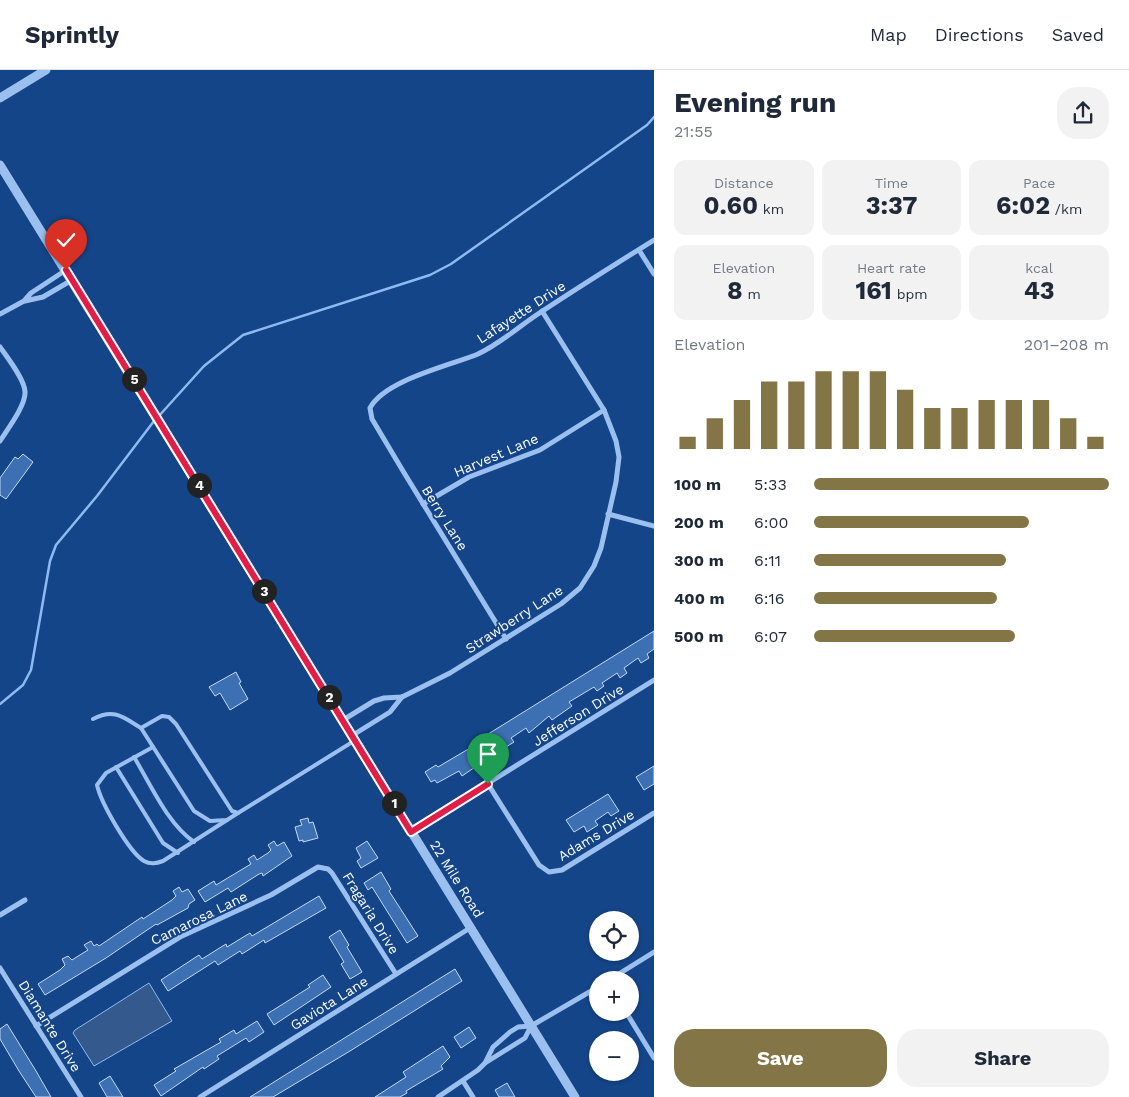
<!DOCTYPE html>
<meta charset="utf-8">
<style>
body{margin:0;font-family:"Work Sans",sans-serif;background:#f2f2f3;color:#1f2937;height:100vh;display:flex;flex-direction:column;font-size:19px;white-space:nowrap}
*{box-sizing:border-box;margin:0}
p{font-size:16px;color:#747a83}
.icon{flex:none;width:28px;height:28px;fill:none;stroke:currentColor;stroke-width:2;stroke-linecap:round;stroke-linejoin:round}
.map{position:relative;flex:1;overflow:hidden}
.drawer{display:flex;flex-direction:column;background:#fff;width:475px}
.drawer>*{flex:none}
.buttons{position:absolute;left:589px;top:841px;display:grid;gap:10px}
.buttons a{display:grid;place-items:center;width:50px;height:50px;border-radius:50%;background:#fff;box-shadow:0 1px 4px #0004;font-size:25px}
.pin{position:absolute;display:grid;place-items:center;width:42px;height:42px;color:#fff;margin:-51px -21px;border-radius:50% 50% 50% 0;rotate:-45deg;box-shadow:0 0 5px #0007}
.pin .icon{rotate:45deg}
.km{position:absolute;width:25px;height:25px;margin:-12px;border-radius:50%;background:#222;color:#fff;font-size:14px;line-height:25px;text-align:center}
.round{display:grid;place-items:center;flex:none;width:52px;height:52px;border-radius:20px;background:#f2f2f3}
.headline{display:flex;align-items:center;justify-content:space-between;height:85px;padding:0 20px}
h1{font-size:28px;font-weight:700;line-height:38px}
.stats{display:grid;grid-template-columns:repeat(3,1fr);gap:8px;height:85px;padding:5px 20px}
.stats div{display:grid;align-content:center;border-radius:12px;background:#f2f2f3;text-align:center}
.stats b{font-size:25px;font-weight:700}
.stats small{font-size:14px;font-weight:400}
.stats p{font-size:14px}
.chart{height:140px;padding:10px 20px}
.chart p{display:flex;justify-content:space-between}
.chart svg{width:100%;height:90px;margin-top:5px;stroke:#847546;stroke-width:6}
.primary-button{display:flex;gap:10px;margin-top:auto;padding:10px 20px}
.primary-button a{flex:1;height:58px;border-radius:20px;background:#847546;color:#fff;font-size:20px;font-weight:700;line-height:58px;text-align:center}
.primary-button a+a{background:#f2f2f3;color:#1f2937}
ul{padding:0 20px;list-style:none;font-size:16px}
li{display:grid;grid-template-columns:80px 60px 1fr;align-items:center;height:38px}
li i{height:12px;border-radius:6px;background:#847546}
header{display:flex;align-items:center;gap:30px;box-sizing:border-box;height:70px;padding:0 25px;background:#fff;border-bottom:1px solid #e0e1e3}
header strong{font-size:24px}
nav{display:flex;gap:28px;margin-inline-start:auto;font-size:18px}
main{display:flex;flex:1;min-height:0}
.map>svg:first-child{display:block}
.water{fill:#34598c;stroke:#8dbaf3}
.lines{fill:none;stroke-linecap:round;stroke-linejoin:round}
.stream{stroke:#8dbaf3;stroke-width:2.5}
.building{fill:#3d6fb3;stroke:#c1dafb}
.service{stroke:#9bc0f0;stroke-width:4}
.minor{stroke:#9bc0f0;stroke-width:5}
.tertiary{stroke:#9bc0f0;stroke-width:9}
.route-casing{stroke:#fff;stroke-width:10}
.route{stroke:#e11d48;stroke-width:6}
.labels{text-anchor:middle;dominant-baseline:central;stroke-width:4;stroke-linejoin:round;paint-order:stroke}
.street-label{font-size:14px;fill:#fff;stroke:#144589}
</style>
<header>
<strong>Sprintly</strong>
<nav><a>Map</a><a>Directions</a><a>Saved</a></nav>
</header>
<main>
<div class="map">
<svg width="654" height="1027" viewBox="0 0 654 1027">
<rect width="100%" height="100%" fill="#144589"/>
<polygon class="water" points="149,913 172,951 94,996 73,963 75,960"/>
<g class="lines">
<g class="stream">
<polyline points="158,347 204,296 243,265 430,205 451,194 647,55 654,47"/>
<polyline points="0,634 23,615 31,600 50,491 56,475 97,426 154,351"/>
</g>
</g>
<g class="building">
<polygon points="23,384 33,392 6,429 0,425 0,408 15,387 18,389"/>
<polygon points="654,561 654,579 647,584 649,588 641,593 638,588 624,598 627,603 620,608 617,603 602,613 604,616 597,621 594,617 569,632 572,636 552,650 549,646 529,663 526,658 511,668 514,672 506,677 503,673 482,688 484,691 462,706 459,701 437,713 435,710 431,712 425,702 436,695 438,697 487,668 485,666"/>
<polygon points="236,602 241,612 239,613 248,629 230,640 220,623 215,626 209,617"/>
<polygon points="654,696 654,714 644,720 636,707"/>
<polygon points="608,724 619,741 611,746 608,742 595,751 598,755 587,762 584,756 574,762 566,750"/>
<polygon points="308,748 309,753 313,752 318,768 303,772 303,770 299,771 295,757 302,755 300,750"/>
<polygon points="274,771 277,776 284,772 292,786 263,806 262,803 259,804 231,822 228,818 205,832 198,821 214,811 216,815 251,794 248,789 254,785 257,790 268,783 271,780 268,775"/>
<polygon points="367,771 378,788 361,798 357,791 361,788 356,778"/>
<polygon points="381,802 391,819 389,821 418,866 407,873 372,817 368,820 364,813"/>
<polygon points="179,817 182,822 188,819 195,830 189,834 188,838 157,855 156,854 106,888 45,925 38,914 60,900 65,895 62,889 68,886 72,890 75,888 88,880 84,875 91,871 94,876 97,874 99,876 142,847 143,849 172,830 176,826 173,821"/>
<polygon points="319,826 326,838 265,873 264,870 242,884 240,881 218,895 215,891 168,921 161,910 199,885 202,889 226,874 227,877 250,863 252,866"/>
<polygon points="340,860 349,875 347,877 362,902 350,909 341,894 344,892 329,867"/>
<polygon points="455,899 462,911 350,981 273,1027 250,1027"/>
<polygon points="323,905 331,917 274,955 267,944 310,917 308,915"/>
<polygon points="257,951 264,962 249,972 246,968 217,986 219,989 204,999 203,997 161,1026 154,1015 176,1001 174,999 221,972 219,969 234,960 236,964"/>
<polygon points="7,954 36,1001 51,1027 36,1027 19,1001 0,969 0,959"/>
<polygon points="469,957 476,968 461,978 454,967"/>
<polygon points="443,976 450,987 441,996 443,999 406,1021 407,1023 400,1027 375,1027 406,1007 403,1002"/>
<polygon points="110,1006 123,1027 107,1027 99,1013"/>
<polygon points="507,1013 515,1027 499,1027 495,1020"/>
</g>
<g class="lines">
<g class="service">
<path d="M 93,649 C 114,638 123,647 141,658 L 162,646 L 169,647 L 176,654 L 232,741 L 238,743 L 354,671"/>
<polyline points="141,658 194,741 210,751 227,750 238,743"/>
<path d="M 153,677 L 106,703 L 97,715 C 101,733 129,782 144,791 C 151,795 157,793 163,791 L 227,750"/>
<path d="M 134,687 C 151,715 167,753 194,772"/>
<polyline points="116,697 163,773 178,783"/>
</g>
<g class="minor">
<polyline points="639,180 654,204"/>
<polyline points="25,231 43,227 72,210"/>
<polyline points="0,244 24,231 31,223 66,200"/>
<path d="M 0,277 C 7,287 25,310 25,322 C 26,335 7,360 0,371"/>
<polyline points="423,434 469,407 540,380 604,340"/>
<polyline points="608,444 654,456"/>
<path d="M 506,569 L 403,401 L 372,349 L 370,338 C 385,310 449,296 478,284 C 499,274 516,259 535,246 C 574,220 614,195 654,170"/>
<polyline points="343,650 374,631 384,628 402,627 450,603 561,534 580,518 594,496 601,478 616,412 619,387 616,371 604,340 542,241"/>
<polyline points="353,665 390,642 402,627"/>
<polyline points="488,714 539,795 549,802 562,800 654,743"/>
<polyline points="411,761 654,610"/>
<polyline points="0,845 25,830"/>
<polyline points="0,898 81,1027"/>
<polyline points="609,910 654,882"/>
<polyline points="626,942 654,988"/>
<polyline points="36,956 180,867 271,825 318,797 328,799 332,803 396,904"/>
<polyline points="485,993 525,968 531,956"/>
<polyline points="463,1011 473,1027"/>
<polyline points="200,1027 470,858"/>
<polyline points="438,1027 478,1000 485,993 493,977 510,962 518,957 531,956 598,917"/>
</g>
<g class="tertiary">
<polyline points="0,28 46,0"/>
<polyline points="0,95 575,1027"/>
</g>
</g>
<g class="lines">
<g class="route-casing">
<polyline id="route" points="66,200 411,762 488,714"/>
</g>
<use href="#route" class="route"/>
</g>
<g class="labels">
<g class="street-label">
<text transform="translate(521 242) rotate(-33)">Lafayette Drive</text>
<text transform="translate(496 385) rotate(-23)">Harvest Lane</text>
<text transform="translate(445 448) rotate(58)">Berry Lane</text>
<text transform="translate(514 549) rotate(-33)">Strawberry Lane</text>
<text transform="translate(578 645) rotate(-32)">Jefferson Drive</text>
<text transform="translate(596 765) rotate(-31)">Adams Drive</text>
<text transform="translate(457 809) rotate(58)">22 Mile Road</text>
<text transform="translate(371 843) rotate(58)">Fragaria Drive</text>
<text transform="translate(199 848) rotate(-26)">Camarosa Lane</text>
<text transform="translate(329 933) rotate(-32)">Gaviota Lane</text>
<text transform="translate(50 956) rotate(58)">Diamante Drive</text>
</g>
</g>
</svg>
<div class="buttons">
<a><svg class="icon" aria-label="locate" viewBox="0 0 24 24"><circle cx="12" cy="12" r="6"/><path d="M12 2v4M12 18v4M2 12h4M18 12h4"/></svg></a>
<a>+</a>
<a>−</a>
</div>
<div class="pin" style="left:488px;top:714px;background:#1e9e55"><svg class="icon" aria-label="arrive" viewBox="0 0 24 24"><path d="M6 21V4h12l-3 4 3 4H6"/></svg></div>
<div class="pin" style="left:66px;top:200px;background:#d93025"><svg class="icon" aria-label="check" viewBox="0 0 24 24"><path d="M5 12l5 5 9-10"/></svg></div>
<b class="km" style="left:394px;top:733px">1</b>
<b class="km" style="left:329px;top:627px">2</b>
<b class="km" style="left:264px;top:521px">3</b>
<b class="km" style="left:199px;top:415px">4</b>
<b class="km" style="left:134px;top:309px">5</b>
</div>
<section class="drawer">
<div class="headline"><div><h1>Evening run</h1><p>21:55</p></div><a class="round"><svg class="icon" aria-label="share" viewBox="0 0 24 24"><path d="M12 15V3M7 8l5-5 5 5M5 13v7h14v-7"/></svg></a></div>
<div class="stats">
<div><p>Distance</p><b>0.60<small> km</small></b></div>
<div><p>Time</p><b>3:37</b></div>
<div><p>Pace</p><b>6:02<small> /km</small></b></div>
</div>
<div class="stats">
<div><p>Elevation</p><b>8<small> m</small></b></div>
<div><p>Heart rate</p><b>161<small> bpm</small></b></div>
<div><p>kcal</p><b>43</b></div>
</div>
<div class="chart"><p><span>Elevation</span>201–208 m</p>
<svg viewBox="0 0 160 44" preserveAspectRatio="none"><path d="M5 44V38M15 44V29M25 44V20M35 44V11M45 44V11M55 44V6M65 44V6M75 44V6M85 44V15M95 44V24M105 44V24M115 44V20M125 44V20M135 44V20M145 44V29M155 44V38"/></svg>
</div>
<ul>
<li><b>100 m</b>5:33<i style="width:100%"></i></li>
<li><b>200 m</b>6:00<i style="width:73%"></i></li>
<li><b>300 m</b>6:11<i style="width:65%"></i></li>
<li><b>400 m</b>6:16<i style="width:62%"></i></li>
<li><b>500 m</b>6:07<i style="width:68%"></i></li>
</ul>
<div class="primary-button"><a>Save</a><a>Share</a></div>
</section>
</main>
